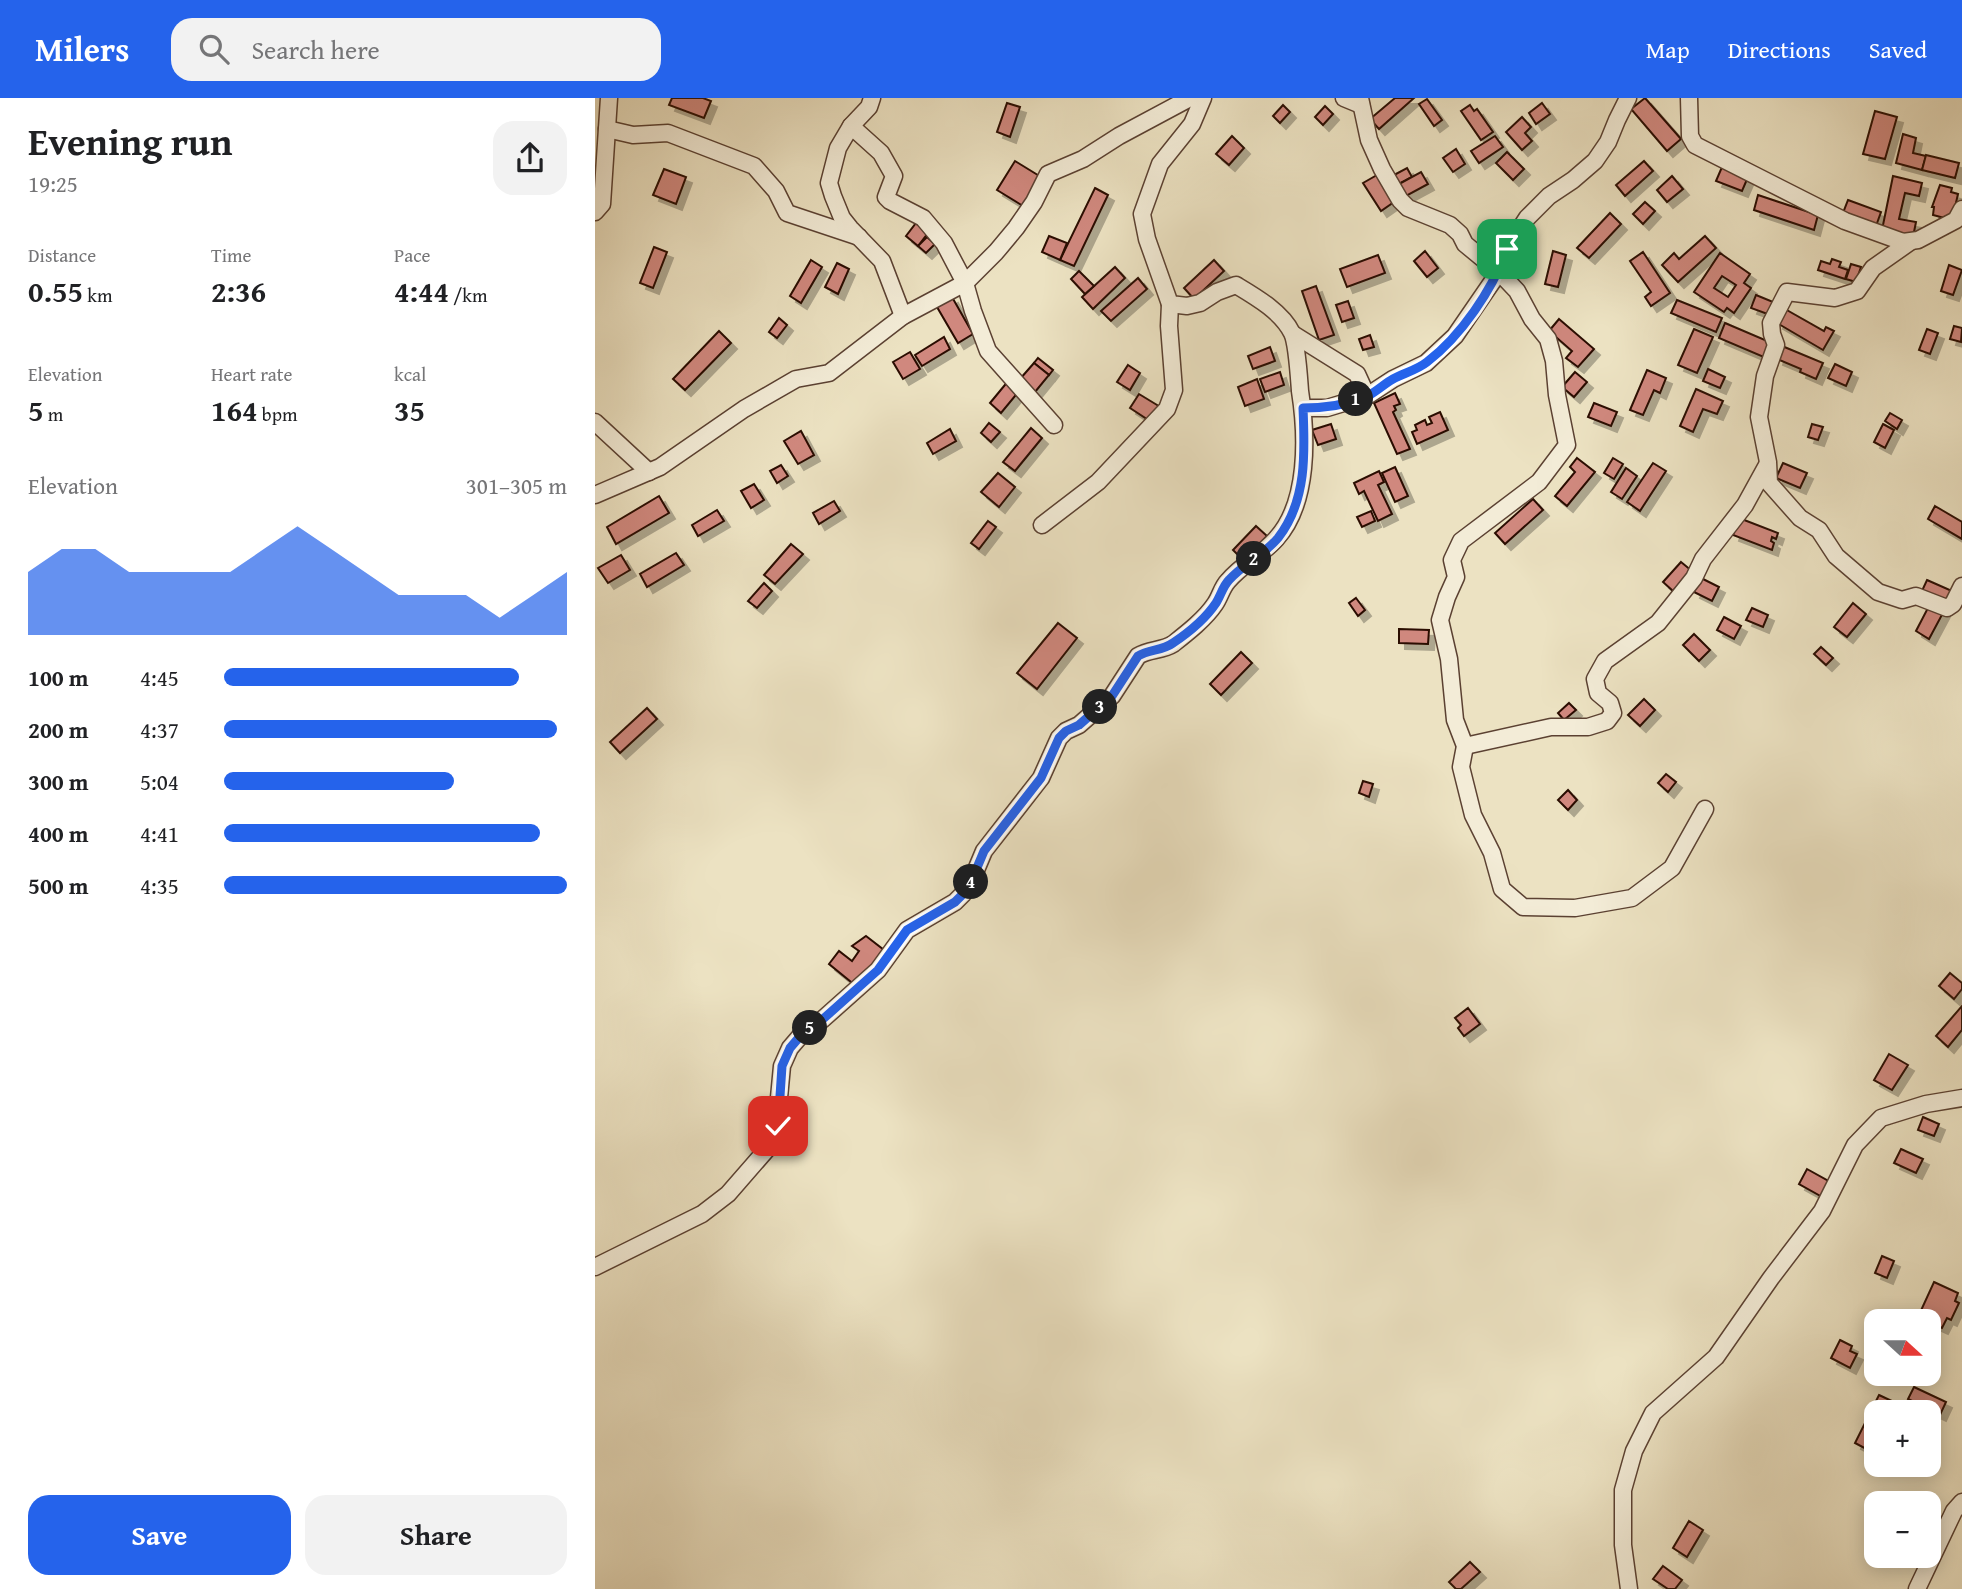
<!DOCTYPE html>
<meta charset="utf-8">
<style>
body{margin:0;font-family:"Gentium Book Plus",serif;background:#f2f2f2;color:#202124;height:100vh;display:flex;flex-direction:column;font-size:26px;white-space:nowrap}
*{box-sizing:border-box;margin:0}
p{font-size:23px;color:#757577}
.icon{flex:none;width:38px;height:38px;fill:none;stroke:currentColor;stroke-width:2;stroke-linecap:round;stroke-linejoin:round}
.map{position:relative;flex:1;overflow:hidden}
.panel{display:flex;flex-direction:column;background:#fff;width:595px}
.panel>*{flex:none}
.needle{width:46px;rotate:111deg}
.tools{position:absolute;left:1269px;top:1211px;display:grid;gap:14px}
.tools a{display:grid;place-items:center;width:77px;height:77px;border-radius:14px;background:#fff;box-shadow:0 4px 18px #0003;font-size:35px}
.pin{position:absolute;display:grid;place-items:center;width:60px;height:60px;color:#fff;margin:-30px;border-radius:14px;box-shadow:0 4px 10px #0006}
.km{position:absolute;width:35px;height:35px;margin:-18px;border-radius:50%;background:#222;color:#fff;font-size:19px;line-height:35px;text-align:center}
.round{display:grid;place-items:center;flex:none;width:74px;height:74px;border-radius:21px;background:#f2f2f2}
.summary{display:flex;align-items:center;justify-content:space-between;height:119px;padding:0 28px}
h1{font-size:38px;font-weight:700;line-height:52px}
.figures{display:grid;grid-template-columns:repeat(3,1fr);gap:10px;height:119px;padding:7px 28px}
.figures div{display:grid;align-content:center}
.figures b{font-size:30px;font-weight:700}
.figures small{font-size:19px;font-weight:400}
.figures p{font-size:19px}
.chart{height:196px;padding:14px 28px}
.chart p{display:flex;justify-content:space-between}
.chart svg{width:100%;height:126px;margin-top:7px;fill:#2563eb;opacity:.7}
.cta{display:flex;gap:14px;margin-top:auto;padding:14px 28px}
.cta a{flex:1;height:80px;border-radius:21px;background:#2563eb;color:#fff;font-size:28px;font-weight:700;line-height:80px;text-align:center}
.cta a+a{background:#f2f2f2;color:#202124}
ul{padding:0 28px;list-style:none;font-size:23px}
li{display:grid;grid-template-columns:112px 84px 1fr;align-items:center;height:52px}
li i{height:18px;border-radius:9px;background:#2563eb}
header{display:flex;align-items:center;gap:42px;box-sizing:border-box;height:98px;padding:0 35px;background:#2563eb;color:#fff}
header strong{font-size:33px}
nav{display:flex;gap:38px;margin-inline-start:auto;font-size:24px}
.search{width:490px;height:63px;background:#f2f2f2;display:flex;align-items:center;gap:18px;box-sizing:border-box;padding:0 24px;border-radius:21px;color:#757577;font-size:26px}
main{display:flex;flex:1;min-height:0}
.map>svg:first-child{display:block}
.building{fill:#d0887e;stroke:#2b0b02;stroke-width:2;fill-rule:evenodd;filter:url(#shadow)}
.lines{fill:none;stroke-linecap:round;stroke-linejoin:round}
.minor-casing{stroke:#5b4132;stroke-width:19}
.minor{stroke:#f3ecd7;stroke-width:16}
.route-casing{stroke:#fff;stroke-width:14}
.route{stroke:#2563eb;stroke-width:9}
</style>
<header>
<strong>Milers</strong>
<div class="search"><svg class="icon" aria-label="search" viewBox="0 0 24 24"><circle cx="10" cy="10" r="6"/><path d="M15 15l6 6"/></svg>Search here</div>
<nav><a>Map</a><a>Directions</a><a>Saved</a></nav>
</header>
<main>
<section class="panel">
<div class="summary"><div><h1>Evening run</h1><p>19:25</p></div><a class="round"><svg class="icon" aria-label="share" viewBox="0 0 24 24"><path d="M12 15V3M7 8l5-5 5 5M5 13v7h14v-7"/></svg></a></div>
<div class="figures">
<div><p>Distance</p><b>0.55<small> km</small></b></div>
<div><p>Time</p><b>2:36</b></div>
<div><p>Pace</p><b>4:44<small> /km</small></b></div>
</div>
<div class="figures">
<div><p>Elevation</p><b>5<small> m</small></b></div>
<div><p>Heart rate</p><b>164<small> bpm</small></b></div>
<div><p>kcal</p><b>35</b></div>
</div>
<div class="chart"><p><span>Elevation</span>301–305 m</p>
<svg viewBox="0 0 160 44" preserveAspectRatio="none"><path d="M0 44V22L10 14L20 14L30 22L40 22L50 22L60 22L70 14L80 6L90 14L100 22L110 30L120 30L130 30L140 38L150 30L160 22V44z"/></svg>
</div>
<ul>
<li><b>100 m</b>4:45<i style="width:86%"></i></li>
<li><b>200 m</b>4:37<i style="width:97%"></i></li>
<li><b>300 m</b>5:04<i style="width:67%"></i></li>
<li><b>400 m</b>4:41<i style="width:92%"></i></li>
<li><b>500 m</b>4:35<i style="width:100%"></i></li>
</ul>
<div class="cta"><a>Save</a><a>Share</a></div>
</section>
<div class="map">
<svg width="1367" height="1491" viewBox="0 0 1367 1491">
<defs>
<filter id="shadow"><feDropShadow dx="6" dy="6" stdDeviation="0" flood-color="#0004"/></filter>
</defs>
<rect width="100%" height="100%" fill="#ece2c2"/>
<filter id="stains"><feTurbulence type="fractalNoise" baseFrequency=".00286" numOctaves="4"/><feColorMatrix values="0 0 0 0 .2 0 0 0 0 .09 0 0 0 0 .02 0 0 0 .5 -.17"/></filter>
<radialGradient id="worn" r=".72"><stop offset=".6" stop-color="#630" stop-opacity="0"/><stop offset="1" stop-color="#630" stop-opacity=".3"/></radialGradient>
<g class="building">
<polygon points="77,0 108,0 116,3 109,20 74,7"/>
<polygon points="800,0 819,0 784,31 775,21"/>
<polygon points="1050,0 1086,41 1072,53 1036,11"/>
<polygon points="832,1 847,22 839,28 824,6"/>
<polygon points="412,5 425,9 415,39 402,34"/>
<polygon points="947,5 955,16 941,26 934,15"/>
<polygon points="688,7 695,14 685,25 678,18"/>
<polygon points="875,7 879,13 882,11 898,34 886,42 866,13"/>
<polygon points="730,8 738,16 728,27 720,19"/>
<polygon points="1280,13 1302,19 1290,61 1268,56"/>
<polygon points="927,19 936,29 930,35 937,43 927,52 911,34"/>
<polygon points="1308,36 1321,40 1318,55 1331,58 1327,72 1301,65"/>
<polygon points="637,38 649,50 634,67 621,56"/>
<polygon points="900,38 908,49 884,65 876,53"/>
<polygon points="861,51 870,66 858,74 848,60"/>
<polygon points="912,54 929,71 918,82 901,65"/>
<polygon points="1331,57 1364,65 1360,80 1327,72"/>
<polygon points="420,63 446,79 428,108 402,92"/>
<polygon points="1049,63 1058,73 1030,98 1021,87"/>
<polygon points="1127,69 1153,79 1147,93 1121,83"/>
<polygon points="812,70 817,79 804,86 799,77"/>
<polygon points="69,71 91,79 81,106 58,97"/>
<polygon points="826,74 833,86 811,98 804,86"/>
<polygon points="782,77 799,104 786,113 768,85"/>
<polygon points="1077,78 1088,91 1072,104 1062,92"/>
<polygon points="1298,78 1327,85 1324,98 1310,95 1304,121 1321,124 1318,139 1287,132"/>
<polygon points="1345,87 1357,90 1356,94 1363,96 1357,122 1338,117 1339,109 1337,109"/>
<polygon points="500,90 513,97 479,168 465,162"/>
<polygon points="1163,97 1223,117 1219,132 1159,112"/>
<polygon points="1253,102 1286,114 1281,128 1248,115"/>
<polygon points="1050,104 1060,113 1048,126 1038,116"/>
<polygon points="1015,115 1026,126 994,160 982,150"/>
<polygon points="321,125 333,135 323,148 311,138"/>
<polygon points="454,138 472,145 465,162 447,154"/>
<polygon points="1110,138 1121,150 1083,184 1067,167 1079,155 1084,161"/>
<polygon points="332,139 340,146 331,155 323,148"/>
<polygon points="59,149 72,154 58,190 45,185"/>
<polygon points="830,153 843,170 832,179 819,163"/>
<polygon points="958,153 971,157 963,189 950,186"/>
<polygon points="1048,154 1075,195 1056,208 1050,199 1056,194 1035,163"/>
<path d="M 1125,155 L 1155,176 L 1149,185 L 1156,190 L 1139,215 L 1132,210 L 1129,214 L 1099,194 ZM 1127,178 L 1141,187 L 1133,199 L 1119,190 Z"/>
<polygon points="783,157 790,175 752,189 745,171"/>
<polygon points="1237,161 1246,164 1244,169 1253,172 1250,181 1223,172 1226,163 1235,166"/>
<polygon points="216,162 227,169 206,205 195,198"/>
<polygon points="619,162 629,173 599,201 589,190"/>
<polygon points="242,165 254,171 243,196 230,189"/>
<polygon points="1256,166 1266,169 1261,184 1251,181"/>
<polygon points="1354,167 1367,172 1358,197 1346,193"/>
<polygon points="520,169 530,180 498,211 487,199"/>
<polygon points="484,173 499,188 490,196 476,181"/>
<polygon points="543,180 552,191 516,223 506,213"/>
<polygon points="721,188 739,237 724,242 707,193"/>
<polygon points="1161,197 1183,206 1178,218 1156,210"/>
<polygon points="357,199 378,236 363,245 342,209"/>
<polygon points="1082,202 1127,220 1121,234 1076,215"/>
<polygon points="753,203 759,220 747,224 741,207"/>
<polygon points="1190,211 1229,233 1231,229 1239,233 1228,252 1182,225"/>
<polygon points="184,220 192,227 182,240 174,234"/>
<polygon points="964,221 999,251 983,269 971,260 977,253 954,233"/>
<polygon points="1130,225 1177,245 1171,260 1124,240"/>
<polygon points="1359,228 1367,230 1366,244 1355,241"/>
<polygon points="1099,231 1118,239 1102,275 1083,267"/>
<polygon points="1332,231 1343,235 1335,256 1324,252"/>
<polygon points="124,233 136,245 90,292 78,281"/>
<polygon points="775,237 779,249 768,252 764,241"/>
<polygon points="349,239 355,251 327,268 320,257"/>
<polygon points="1187,248 1228,265 1221,281 1205,274 1206,271 1182,261"/>
<polygon points="675,249 680,263 658,271 653,258"/>
<polygon points="315,254 325,271 308,281 298,264"/>
<polygon points="443,260 458,272 454,277 439,265"/>
<polygon points="439,265 454,277 440,294 425,281"/>
<polygon points="1240,266 1257,274 1251,288 1233,280"/>
<polygon points="533,267 545,275 535,292 522,284"/>
<polygon points="1113,271 1130,279 1125,290 1108,283"/>
<polygon points="1052,272 1071,280 1065,295 1059,292 1048,317 1035,312"/>
<polygon points="685,274 689,287 670,294 665,281"/>
<polygon points="980,274 992,284 979,299 967,289"/>
<polygon points="662,281 669,301 650,308 643,289"/>
<polygon points="414,282 425,292 406,315 395,305"/>
<polygon points="1101,291 1128,303 1122,316 1108,311 1098,334 1085,328"/>
<polygon points="800,295 805,306 799,308 801,312 798,314 815,351 802,356 779,305"/>
<polygon points="544,296 567,310 558,325 535,310"/>
<polygon points="999,305 1022,314 1016,328 993,319"/>
<polygon points="845,314 853,332 822,346 817,334 822,332 820,327 830,322 832,327 837,325 834,319"/>
<polygon points="1295,315 1307,322 1302,331 1290,323"/>
<polygon points="394,325 405,334 396,344 386,335"/>
<polygon points="736,326 741,341 723,347 717,332"/>
<polygon points="1217,326 1228,329 1223,342 1213,339"/>
<polygon points="1288,326 1299,332 1290,350 1279,344"/>
<polygon points="436,330 447,340 420,373 408,364"/>
<polygon points="355,331 361,343 338,356 332,345"/>
<polygon points="206,333 219,357 203,366 189,343"/>
<polygon points="982,360 1000,374 972,408 960,398 980,374 975,369"/>
<polygon points="1018,360 1028,366 1019,381 1009,375"/>
<polygon points="1058,365 1071,373 1045,413 1032,404"/>
<polygon points="1188,365 1212,375 1205,390 1181,380"/>
<polygon points="186,367 193,378 182,385 175,373"/>
<polygon points="800,369 813,398 800,404 787,375"/>
<polygon points="1031,370 1042,378 1027,401 1016,394"/>
<polygon points="784,373 789,384 783,387 797,416 783,423 769,393 764,396 759,385"/>
<polygon points="403,375 420,389 404,409 386,394"/>
<polygon points="159,386 169,402 156,410 146,393"/>
<polygon points="64,398 74,415 21,446 12,429"/>
<polygon points="938,401 948,412 910,446 900,435"/>
<polygon points="239,403 245,413 224,426 218,415"/>
<polygon points="1340,408 1367,424 1367,441 1333,421"/>
<polygon points="122,412 129,423 103,438 97,427"/>
<polygon points="776,413 780,423 767,429 762,419"/>
<polygon points="1144,420 1183,435 1181,441 1177,439 1176,443 1179,445 1177,452 1138,437"/>
<polygon points="393,423 401,429 384,451 376,445"/>
<polygon points="661,428 672,438 649,463 638,452"/>
<polygon points="196,446 208,456 180,486 169,477"/>
<polygon points="81,455 89,467 52,489 45,476"/>
<polygon points="26,457 35,472 13,485 3,470"/>
<polygon points="1086,464 1097,473 1078,493 1068,484"/>
<polygon points="1106,480 1124,489 1117,503 1099,494"/>
<polygon points="1332,482 1357,493 1351,507 1326,495"/>
<polygon points="169,485 177,493 162,510 153,503"/>
<polygon points="761,500 770,512 763,518 754,505"/>
<polygon points="1258,505 1271,516 1252,539 1239,529"/>
<polygon points="1335,506 1349,513 1334,541 1321,533"/>
<polygon points="1157,510 1173,517 1168,529 1151,522"/>
<polygon points="1129,519 1146,528 1139,541 1122,532"/>
<polygon points="463,525 482,540 442,591 422,575"/>
<polygon points="804,531 834,532 833,546 804,545"/>
<polygon points="1099,536 1115,552 1104,563 1088,547"/>
<polygon points="1226,549 1238,560 1231,567 1219,556"/>
<polygon points="646,554 657,565 626,597 615,586"/>
<polygon points="1049,601 1060,612 1045,628 1033,617"/>
<polygon points="974,605 981,612 969,622 963,615"/>
<polygon points="52,610 62,621 25,655 15,644"/>
<polygon points="1071,676 1081,684 1073,694 1063,685"/>
<polygon points="768,683 778,686 774,699 764,695"/>
<polygon points="973,692 982,702 973,712 963,702"/>
<polygon points="271,838 289,852 261,888 234,866 244,853 257,863 264,853 257,848"/>
<polygon points="1355,875 1367,885 1367,891 1359,901 1344,888"/>
<polygon points="1367,908 1367,932 1353,949 1341,938"/>
<polygon points="873,910 885,926 869,938 863,930 866,927 860,920"/>
<polygon points="1294,956 1313,967 1297,992 1279,982"/>
<polygon points="1328,1019 1344,1026 1339,1038 1323,1032"/>
<polygon points="1306,1051 1328,1061 1321,1075 1299,1065"/>
<polygon points="1212,1071 1237,1085 1229,1100 1204,1086"/>
<polygon points="1287,1158 1299,1163 1292,1180 1280,1175"/>
<polygon points="1339,1184 1363,1195 1360,1203 1364,1205 1356,1222 1352,1220 1347,1230 1323,1219"/>
<polygon points="1245,1242 1257,1248 1255,1253 1262,1256 1255,1270 1236,1260"/>
<polygon points="1319,1289 1351,1304 1345,1317 1313,1301"/>
<polygon points="1284,1297 1299,1304 1294,1314 1281,1314 1281,1344 1275,1353 1260,1345"/>
<polygon points="1094,1423 1108,1432 1092,1459 1078,1450"/>
<polygon points="875,1464 885,1474 866,1491 861,1491 854,1484"/>
<polygon points="1068,1468 1087,1482 1080,1491 1073,1491 1058,1481"/>
</g>
<g class="lines">
<g class="minor-casing">
<g id="minor">
<polyline points="277,0 274,9 256,28 243,50 234,85 238,98 247,120 255,130 287,163 308,218"/>
<polyline points="749,0 766,7"/>
<polyline points="765,0 774,42 787,71 805,102 813,110 855,127 865,136 870,146 904,174 922,193 937,221 953,241 959,263 962,297 972,347 944,384 866,443 857,462 861,479 852,499 845,522 854,561 860,622 870,648 866,669 878,717 897,755 907,791 928,809 980,810 1037,800 1077,770 1110,711"/>
<polyline points="1094,0 1095,38 1100,47 1250,123 1308,144 1323,142 1361,122 1367,111"/>
<polyline points="256,28 286,55 299,78 291,99 295,103 328,120 349,145 370,185 378,213 393,253 459,327"/>
<polyline points="12,31 38,37 73,35 159,68 181,93 192,115 264,139"/>
<polyline points="0,114 7,106 14,0"/>
<polyline points="1315,144 1278,170 1262,193 1240,200 1192,194 1176,225 1177,236 1181,247 1170,278 1164,319 1173,364 1174,385 1205,420 1224,432 1241,458 1283,494 1307,502 1321,498 1352,510 1358,506 1367,488"/>
<polyline points="698,236 762,276 772,298"/>
<polyline points="708,310 732,310 772,298 798,281 831,265 860,238 904,174 912,151 932,120 954,98 978,82 1000,63 1013,44 1022,22 1033,0"/>
<polyline points="0,324 54,374"/>
<polyline points="0,397 65,369 149,311 201,281 234,275 308,218 370,185 401,154 421,130 439,104 453,76 488,61 524,38 595,0"/>
<polyline points="447,427 503,384 572,311 579,292 574,228 575,206"/>
<polyline points="870,648 956,629 993,629 1012,623 1018,615 1015,605 1003,595 1000,581 1010,563 1063,525 1099,480 1108,461 1150,407 1172,367"/>
<path d="M 0,1169 L 107,1116 L 133,1096 L 180,1042 L 187,968 L 195,950 L 207,936 L 228,921 L 283,872 L 312,832 L 360,804 L 368,796 L 376,784 L 389,753 L 446,680 L 464,640 L 471,633 L 484,627 L 500,613 L 517,598 L 543,558 C 554,551 567,553 578,546 C 592,535 610,521 620,506 C 625,499 627,489 633,483 C 647,466 667,457 681,441 C 714,405 712,338 705,293 C 704,280 702,245 697,235 C 687,214 661,199 641,187 L 622,194 L 605,205 L 592,208 L 575,206 L 552,141 L 547,116 L 565,66 L 597,26 L 608,0"/>
<polyline points="1034,1491 1028,1447 1028,1392 1039,1353 1058,1315 1121,1259 1176,1180 1227,1113 1260,1047 1286,1020 1331,1006 1367,1000"/>
<polyline points="1322,1491 1359,1413 1367,1404"/>
</g>
</g>
<use href="#minor" class="minor"/>
</g>
<g class="lines">
<g class="route-casing">
<path id="route" d="M 183,1028 L 187,968 L 195,950 L 207,936 L 228,921 L 283,872 L 312,832 L 360,804 L 368,796 L 376,784 L 389,753 L 446,680 L 464,640 L 471,633 L 484,627 L 500,613 L 517,598 L 543,558 C 554,551 567,553 578,545 C 593,535 611,520 621,505 C 626,497 628,488 634,482 C 649,465 669,457 683,440 C 712,403 710,354 708,310 C 729,310 751,307 771,299 C 781,294 789,286 798,281 C 809,275 822,272 832,264 C 866,238 898,191 912,151"/>
</g>
<use href="#route" class="route"/>
</g>
<rect width="100%" height="100%" filter="url(#stains)"/>
<rect width="100%" height="100%" fill="url(#worn)"/>
</svg>
<div class="tools">
<a><svg class="needle" viewBox="-14 -14 28 28"><path d="M0-13l5 13h-10z" fill="#e53935"/><path d="M0 13l5-13h-10z" fill="#757577"/></svg></a>
<a>+</a>
<a>−</a>
</div>
<div class="pin" style="left:912px;top:151px;background:#1e9e55"><svg class="icon" aria-label="arrive" viewBox="0 0 24 24"><path d="M6 21V4h12l-3 4 3 4H6"/></svg></div>
<div class="pin" style="left:183px;top:1028px;background:#d93025"><svg class="icon" aria-label="check" viewBox="0 0 24 24"><path d="M5 12l5 5 9-10"/></svg></div>
<b class="km" style="left:761px;top:301px">1</b>
<b class="km" style="left:659px;top:461px">2</b>
<b class="km" style="left:505px;top:609px">3</b>
<b class="km" style="left:376px;top:784px">4</b>
<b class="km" style="left:215px;top:930px">5</b>
</div>
</main>
